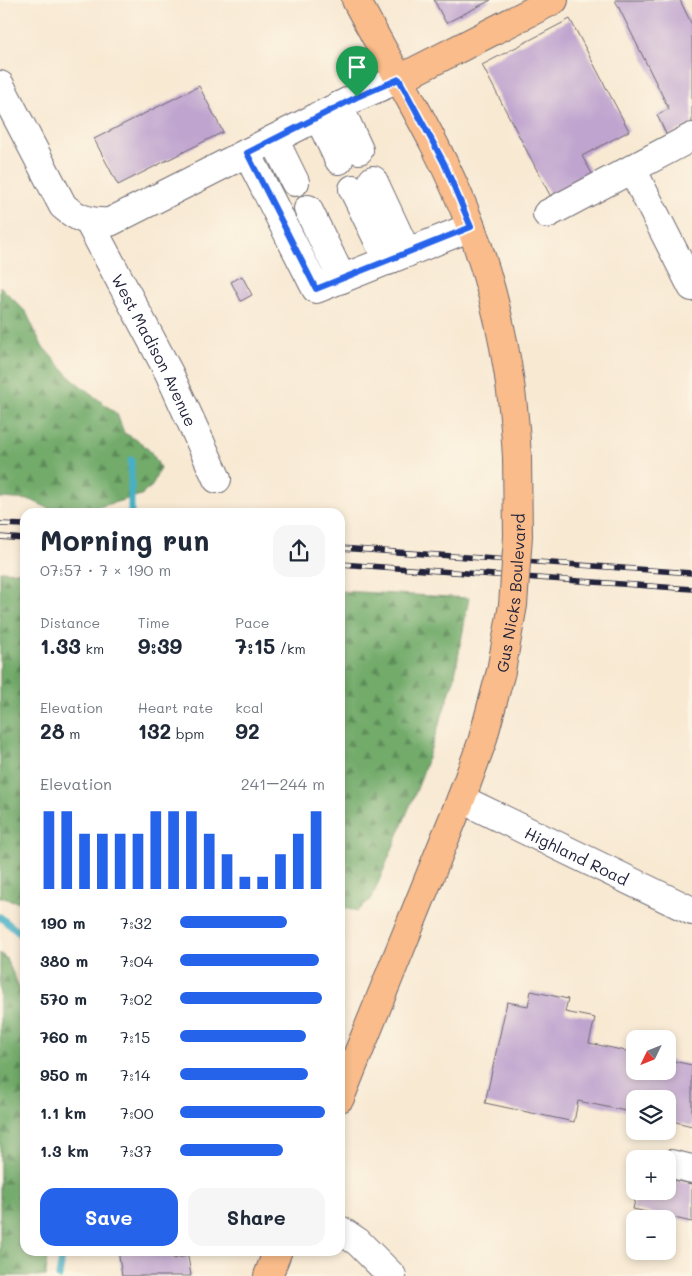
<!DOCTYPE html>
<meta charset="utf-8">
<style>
body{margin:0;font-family:Mali,sans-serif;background:#f6f6f7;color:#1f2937;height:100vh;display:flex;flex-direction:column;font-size:19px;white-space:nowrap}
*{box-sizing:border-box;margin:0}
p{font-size:16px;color:#747a83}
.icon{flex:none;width:28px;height:28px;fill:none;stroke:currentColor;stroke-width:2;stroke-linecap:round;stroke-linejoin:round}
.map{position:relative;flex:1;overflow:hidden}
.side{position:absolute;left:20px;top:508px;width:325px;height:748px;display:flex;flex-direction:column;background:#fff;border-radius:15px;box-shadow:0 2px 8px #0003}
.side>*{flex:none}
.needle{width:32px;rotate:227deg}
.fabs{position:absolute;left:626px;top:1030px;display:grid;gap:10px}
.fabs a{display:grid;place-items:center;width:50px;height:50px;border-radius:10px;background:#fff;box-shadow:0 2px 8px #0003;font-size:25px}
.pin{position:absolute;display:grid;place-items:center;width:42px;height:42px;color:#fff;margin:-51px -21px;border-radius:50% 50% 50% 0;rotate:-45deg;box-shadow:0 0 5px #0007}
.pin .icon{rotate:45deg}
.round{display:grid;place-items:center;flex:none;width:52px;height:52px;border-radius:15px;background:#f6f6f7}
.headline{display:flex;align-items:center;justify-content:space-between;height:85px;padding:0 20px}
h1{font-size:28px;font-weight:800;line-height:38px}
.stats{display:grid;grid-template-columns:repeat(3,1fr);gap:8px;height:85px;padding:5px 20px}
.stats div{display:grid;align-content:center}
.stats b{font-size:21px;font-weight:800}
.stats small{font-size:14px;font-weight:400}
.stats p{font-size:14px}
.chart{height:140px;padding:10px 20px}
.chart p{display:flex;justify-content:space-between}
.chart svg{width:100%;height:90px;margin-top:5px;stroke:#2563eb;stroke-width:6}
.action{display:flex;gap:10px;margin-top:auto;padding:10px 20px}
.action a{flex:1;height:58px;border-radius:15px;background:#2563eb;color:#fff;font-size:20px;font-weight:800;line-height:58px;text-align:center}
.action a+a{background:#f6f6f7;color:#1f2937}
ul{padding:0 20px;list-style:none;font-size:16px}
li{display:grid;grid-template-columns:80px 60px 1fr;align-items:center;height:38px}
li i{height:12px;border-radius:6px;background:#2563eb}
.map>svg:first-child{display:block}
.forest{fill:url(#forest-firs);stroke:#4a6652}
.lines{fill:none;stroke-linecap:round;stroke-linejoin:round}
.stream{stroke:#47b0c6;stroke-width:7}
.building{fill:#bfa4cf}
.minor-casing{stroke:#6d6870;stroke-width:30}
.major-casing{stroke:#6d6870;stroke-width:30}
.minor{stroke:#fff;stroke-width:28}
.major{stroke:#f9bc8a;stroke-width:28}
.rail-casing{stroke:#22223b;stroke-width:5.5}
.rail{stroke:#fcf5e5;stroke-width:4;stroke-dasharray:11;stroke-linecap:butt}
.major-bridge-casing{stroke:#6d6870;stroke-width:30;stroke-linecap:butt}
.major-bridge{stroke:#f9bc8a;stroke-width:28}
.route-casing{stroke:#fff;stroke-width:10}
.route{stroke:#2563eb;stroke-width:6}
.labels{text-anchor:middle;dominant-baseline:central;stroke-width:4;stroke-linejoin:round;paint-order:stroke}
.street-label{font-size:16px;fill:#22223b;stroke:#fcf5e5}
</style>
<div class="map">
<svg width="692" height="1276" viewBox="0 0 692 1276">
<defs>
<pattern id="forest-firs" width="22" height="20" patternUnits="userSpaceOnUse" patternTransform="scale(1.25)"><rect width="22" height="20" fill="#72ab6a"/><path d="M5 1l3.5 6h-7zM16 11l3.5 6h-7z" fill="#5d8b58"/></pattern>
</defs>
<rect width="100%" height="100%" fill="#fcf5e5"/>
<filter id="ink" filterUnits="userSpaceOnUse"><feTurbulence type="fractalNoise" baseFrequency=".02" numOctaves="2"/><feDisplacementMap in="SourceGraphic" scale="10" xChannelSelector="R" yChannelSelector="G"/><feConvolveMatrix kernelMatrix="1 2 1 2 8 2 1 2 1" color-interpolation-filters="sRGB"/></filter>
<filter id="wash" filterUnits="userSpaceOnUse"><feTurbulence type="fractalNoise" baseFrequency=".0096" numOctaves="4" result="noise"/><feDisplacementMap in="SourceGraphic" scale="20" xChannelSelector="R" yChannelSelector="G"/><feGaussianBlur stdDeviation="1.12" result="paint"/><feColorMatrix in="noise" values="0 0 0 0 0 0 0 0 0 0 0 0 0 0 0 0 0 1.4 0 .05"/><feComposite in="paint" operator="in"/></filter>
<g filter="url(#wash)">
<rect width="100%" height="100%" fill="#f8e9d3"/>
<g class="forest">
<path d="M 0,286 L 26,312 L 42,346 L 72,379 L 117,414 L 124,433 C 142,442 152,449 160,468 L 152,486 L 141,495 L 99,507 L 54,511 L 31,500 L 0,498 Z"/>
<polygon points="0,571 25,572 25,890 18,902 0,897"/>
<polygon points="340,591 469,598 454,680 419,784 372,898 358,911 340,907"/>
<polygon points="0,953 6,958 25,1000 25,1250 47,1250 46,1276 0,1276"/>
</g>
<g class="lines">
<g class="stream">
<polyline points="131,512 131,460"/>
<polyline points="0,917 22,935 25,941"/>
<polyline points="59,1276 63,1250"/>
</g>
</g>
<g id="blocks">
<g class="building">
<polygon points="434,0 491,0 446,23"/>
<polygon points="615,0 680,0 692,25 692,124 667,136 657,115 669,109"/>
<polygon points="570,19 629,131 582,156 594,177 552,199 482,65"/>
<polygon points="199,86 223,132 118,185 94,139"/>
<polygon points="242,276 252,295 241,301 231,282"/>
<polygon points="531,991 568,999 565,1012 595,1018 589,1043 635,1053 635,1071 668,1071 668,1060 692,1065 692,1126 668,1120 668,1099 635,1099 635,1113 578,1101 574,1122 485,1103 507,1002 528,1006"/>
<polygon points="668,1179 692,1184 692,1222 633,1209 637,1191 668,1191"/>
<polygon points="118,1250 171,1250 173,1259 188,1256 191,1276 122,1276"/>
</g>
</g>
</g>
<g filter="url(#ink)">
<use href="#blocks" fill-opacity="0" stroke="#6d6870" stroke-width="1"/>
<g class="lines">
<g class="minor-casing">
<g id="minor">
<path d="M 0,85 L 63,206 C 78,219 89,223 110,222 L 357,97 L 399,79"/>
<polyline points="339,106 359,150"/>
<polyline points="318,116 339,160"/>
<polyline points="274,139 295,182"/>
<polyline points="247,153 316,289 471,227"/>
<polyline points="632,169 692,287"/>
<polyline points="373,180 407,253"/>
<polyline points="353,189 388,261"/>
<polyline points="308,209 342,279"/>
<polyline points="547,214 692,137"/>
<path id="s1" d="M 89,222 L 169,373 L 217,479"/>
<path id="s2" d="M 461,799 L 692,911"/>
<polyline points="671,1164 692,1169"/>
<polyline points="340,1230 358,1242 392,1276"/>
</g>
</g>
<g class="major-casing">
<g id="major">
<path d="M 356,0 C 395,75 442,148 471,227 C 498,300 513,380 517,457"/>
<polyline points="399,79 554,0"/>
<polyline points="340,1098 461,799 482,742 501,671"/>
<polyline points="268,1276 278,1250"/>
</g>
</g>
<use href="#minor" class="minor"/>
<use href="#major" class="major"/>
<g class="rail-casing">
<g id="rail">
<polyline points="0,524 25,525"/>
<polyline points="0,537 25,539"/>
<polyline points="340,548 692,573"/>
<polyline points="340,564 692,589"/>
</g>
</g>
<use href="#rail" class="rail"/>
<g class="major-bridge-casing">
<g id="major-bridge">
<path id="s3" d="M 501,671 L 513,605 L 518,536 L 517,457"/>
</g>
</g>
<use href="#major-bridge" class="major-bridge"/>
</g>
</g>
<g class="lines" filter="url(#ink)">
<g class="route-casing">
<polygon id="route" points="399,79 444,163 471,227 316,289 247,153 357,97"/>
</g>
<use href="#route" class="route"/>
</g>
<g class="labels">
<g class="street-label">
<text stroke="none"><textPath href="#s1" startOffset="144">West Madison Avenue</textPath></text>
<text stroke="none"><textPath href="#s3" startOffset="79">Gus Nicks Boulevard</textPath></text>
<text stroke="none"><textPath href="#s2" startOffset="129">Highland Road</textPath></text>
</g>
</g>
</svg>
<div class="fabs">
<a><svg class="needle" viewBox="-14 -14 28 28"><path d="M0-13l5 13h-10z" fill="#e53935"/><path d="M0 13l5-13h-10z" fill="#747a83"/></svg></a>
<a><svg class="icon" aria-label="layers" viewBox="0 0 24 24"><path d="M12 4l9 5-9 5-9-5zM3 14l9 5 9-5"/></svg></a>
<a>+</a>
<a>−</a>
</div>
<div class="pin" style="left:357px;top:97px;background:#1e9e55"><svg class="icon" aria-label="arrive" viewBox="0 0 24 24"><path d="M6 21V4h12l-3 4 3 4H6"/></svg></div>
<section class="side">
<div class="headline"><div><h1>Morning run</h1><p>07:57 · 7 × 190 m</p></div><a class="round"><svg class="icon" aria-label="share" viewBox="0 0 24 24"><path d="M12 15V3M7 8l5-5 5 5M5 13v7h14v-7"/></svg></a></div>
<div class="stats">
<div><p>Distance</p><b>1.33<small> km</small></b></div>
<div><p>Time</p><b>9:39</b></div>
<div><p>Pace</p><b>7:15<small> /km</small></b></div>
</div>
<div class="stats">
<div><p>Elevation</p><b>28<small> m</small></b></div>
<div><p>Heart rate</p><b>132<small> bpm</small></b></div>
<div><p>kcal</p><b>92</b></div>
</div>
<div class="chart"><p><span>Elevation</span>241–244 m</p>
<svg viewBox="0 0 160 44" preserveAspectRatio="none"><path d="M5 44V6M15 44V6M25 44V17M35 44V17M45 44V17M55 44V17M65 44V6M75 44V6M85 44V6M95 44V17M105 44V27M115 44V38M125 44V38M135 44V27M145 44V17M155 44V6"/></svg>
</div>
<ul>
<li><b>190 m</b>7:32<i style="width:74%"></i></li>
<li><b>380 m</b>7:04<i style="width:96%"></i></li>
<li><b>570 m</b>7:02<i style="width:98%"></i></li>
<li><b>760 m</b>7:15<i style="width:87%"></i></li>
<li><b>950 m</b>7:14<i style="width:88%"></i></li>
<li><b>1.1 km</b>7:00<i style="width:100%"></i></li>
<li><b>1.3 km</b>7:37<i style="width:71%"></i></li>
</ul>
<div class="action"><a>Save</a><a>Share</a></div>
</section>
</div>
